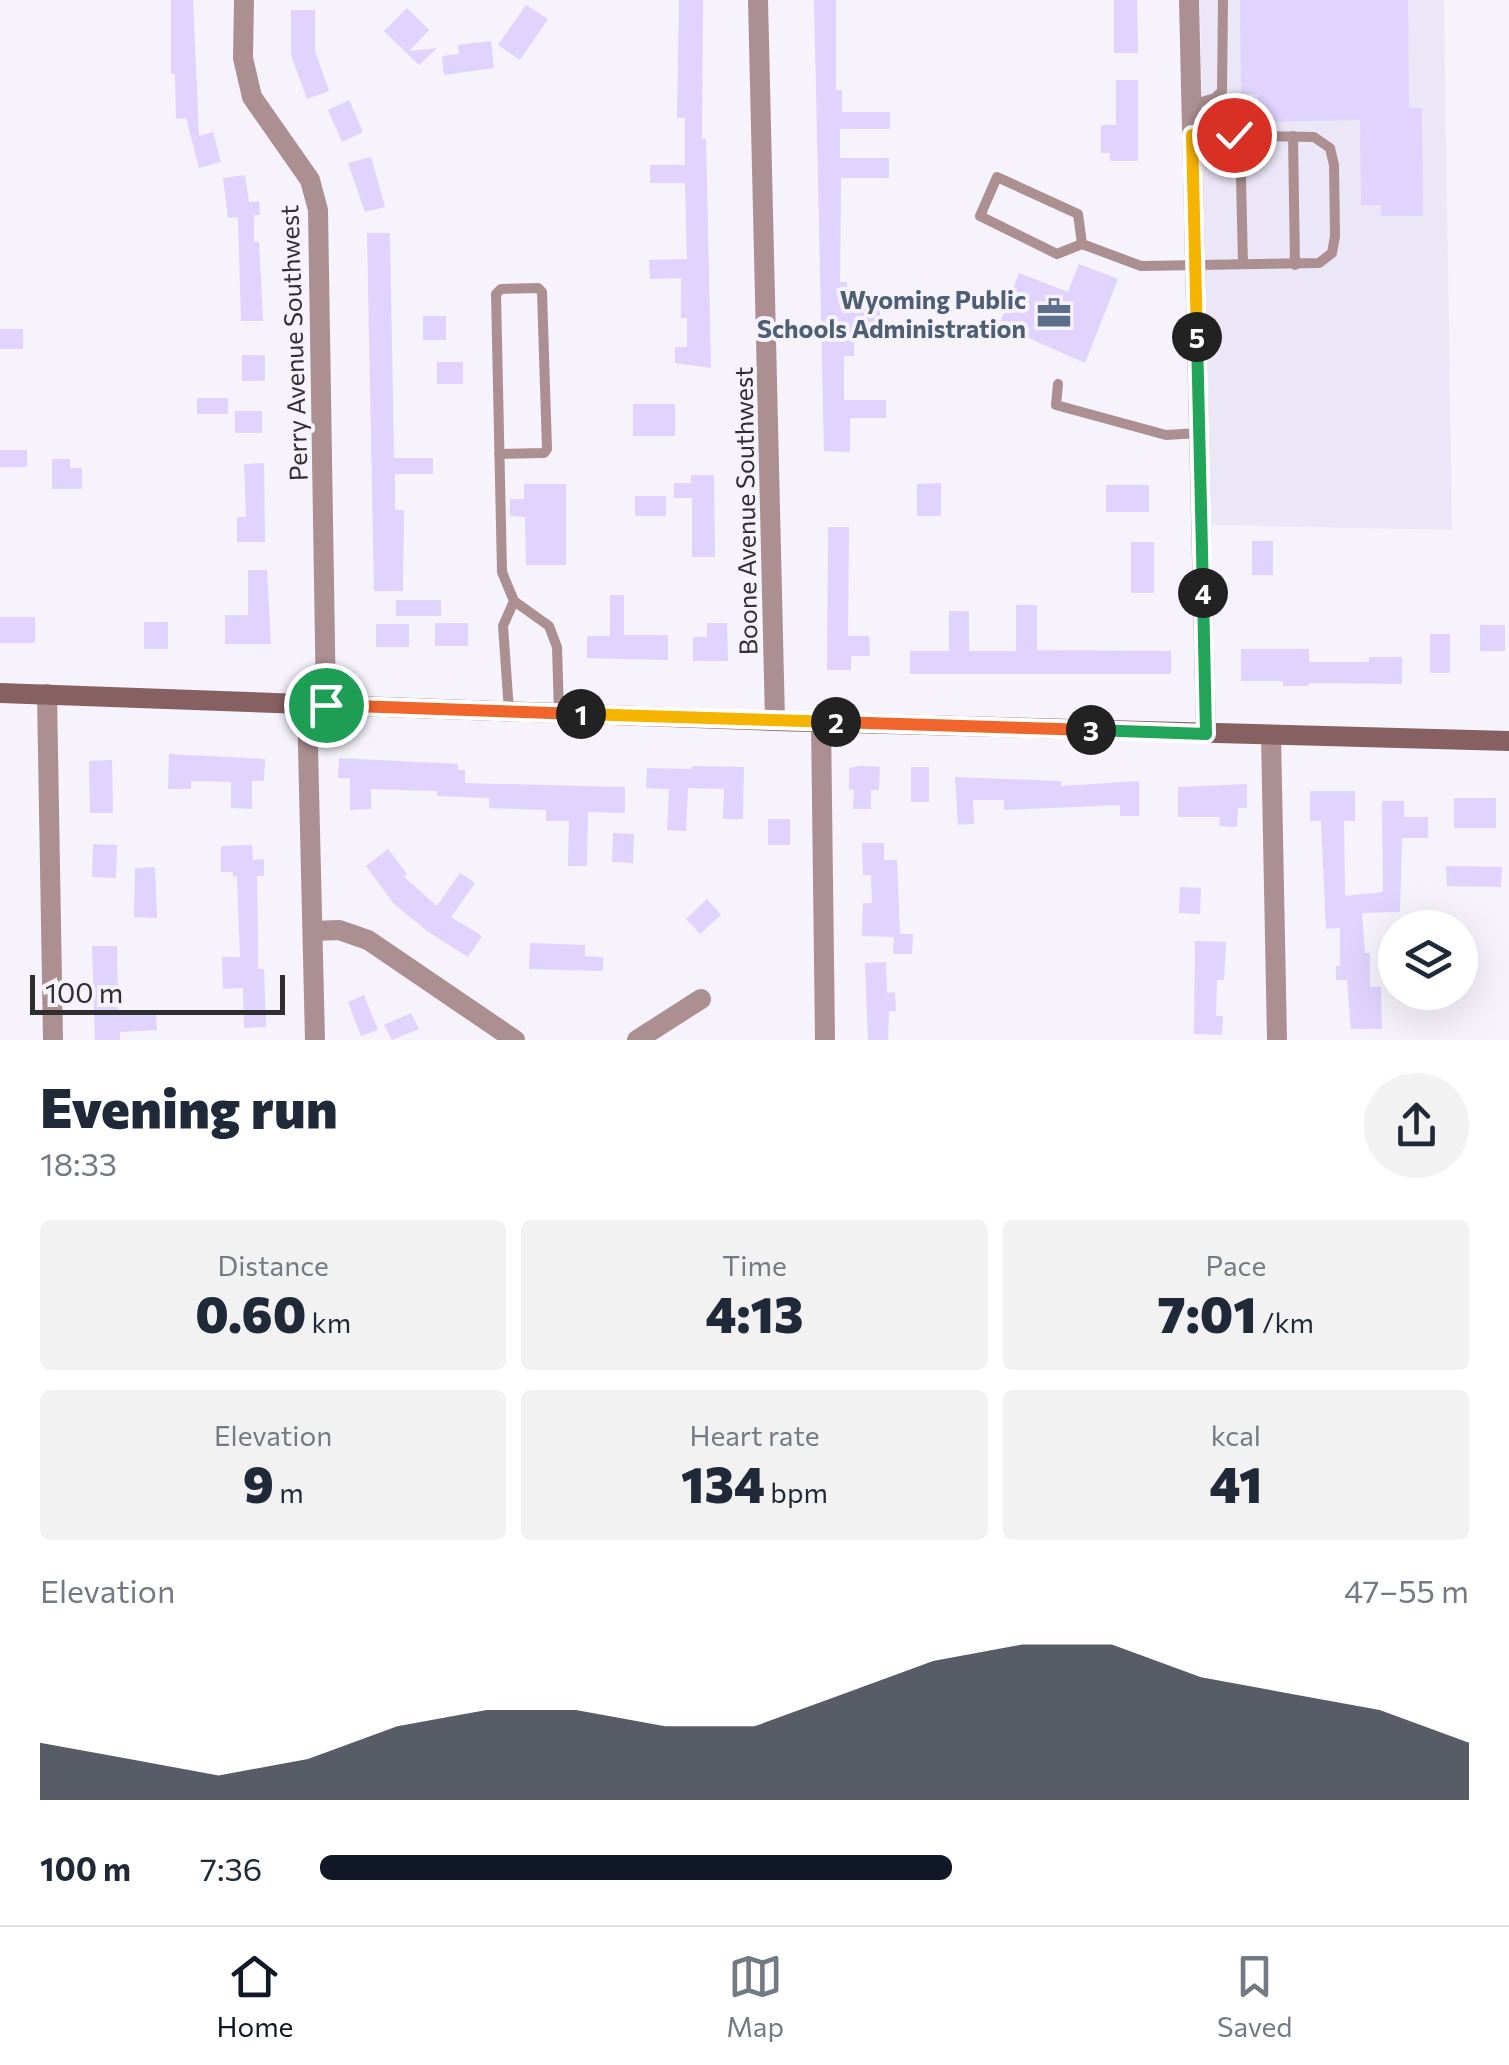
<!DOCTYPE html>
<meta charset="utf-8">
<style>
body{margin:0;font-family:Commissioner,sans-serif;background:#f2f2f3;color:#1f2937;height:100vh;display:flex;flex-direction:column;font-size:38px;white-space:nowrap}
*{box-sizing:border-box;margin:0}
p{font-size:32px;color:#747a83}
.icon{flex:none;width:55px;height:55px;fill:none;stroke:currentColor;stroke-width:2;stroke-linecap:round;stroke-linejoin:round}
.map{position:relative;height:1040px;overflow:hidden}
.details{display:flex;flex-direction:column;background:#fff;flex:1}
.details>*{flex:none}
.tools{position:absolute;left:1378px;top:910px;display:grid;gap:20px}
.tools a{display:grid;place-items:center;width:100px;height:100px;border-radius:50%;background:#fff;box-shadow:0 10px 40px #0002;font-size:50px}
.scale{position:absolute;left:30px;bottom:25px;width:255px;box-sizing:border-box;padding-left:10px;border:5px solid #2f2e31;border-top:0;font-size:28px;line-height:35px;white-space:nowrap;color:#2f2e31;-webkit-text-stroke:8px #f6f3fc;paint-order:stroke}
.pin{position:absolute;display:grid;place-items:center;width:85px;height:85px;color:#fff;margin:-42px;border:5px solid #fff;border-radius:50%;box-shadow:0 2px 10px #0007}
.km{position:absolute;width:50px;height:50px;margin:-25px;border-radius:50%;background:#222;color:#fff;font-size:28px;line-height:50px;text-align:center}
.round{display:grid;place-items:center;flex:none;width:105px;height:105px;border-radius:52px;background:#f2f2f3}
.overview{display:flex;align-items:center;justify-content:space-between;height:170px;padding:0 40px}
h1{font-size:55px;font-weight:800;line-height:75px}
.stats{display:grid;grid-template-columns:repeat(3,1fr);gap:15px;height:170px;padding:10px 40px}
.stats div{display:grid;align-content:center;border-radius:10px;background:#f2f2f3;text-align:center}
.stats b{font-size:50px;font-weight:800}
.stats small{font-size:28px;font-weight:400}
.stats p{font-size:28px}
.chart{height:280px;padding:20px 40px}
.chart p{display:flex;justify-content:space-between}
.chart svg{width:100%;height:180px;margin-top:10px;fill:#111827;opacity:.7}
ul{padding:0 40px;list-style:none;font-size:32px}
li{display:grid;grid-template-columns:160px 120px 1fr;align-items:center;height:75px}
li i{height:25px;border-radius:12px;background:#111827}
.menu{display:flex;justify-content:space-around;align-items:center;height:140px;border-top:2px solid #e0e1e3;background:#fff;font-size:28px;color:#747a83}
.menu a{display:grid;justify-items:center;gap:5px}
.menu .active{color:#111827}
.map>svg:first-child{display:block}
.built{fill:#ece7f7}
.building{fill:#e0d3fe}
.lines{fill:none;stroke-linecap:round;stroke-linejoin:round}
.lane{stroke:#ac9091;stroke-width:10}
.street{stroke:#ac9091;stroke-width:20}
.secondary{stroke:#876062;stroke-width:20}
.split-1-casing{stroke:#fff;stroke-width:20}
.split-2-casing{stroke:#fff;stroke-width:20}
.split-3-casing{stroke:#fff;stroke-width:20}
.split-4-casing{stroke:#fff;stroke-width:20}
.split-5-casing{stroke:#fff;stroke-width:20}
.split-6-casing{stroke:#fff;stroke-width:20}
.split-1{stroke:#f0652b;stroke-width:12}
.split-2{stroke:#f5b400;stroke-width:12}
.split-3{stroke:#f0652b;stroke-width:12}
.split-4{stroke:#22a559;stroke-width:12}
.split-5{stroke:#22a559;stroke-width:12}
.split-6{stroke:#f5b400;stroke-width:12}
.labels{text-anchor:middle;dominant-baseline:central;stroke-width:8;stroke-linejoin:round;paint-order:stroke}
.service-label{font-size:25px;font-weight:bold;fill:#4e5e75;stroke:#f6f3fc;text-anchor:end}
.street-label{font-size:25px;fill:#2f2e31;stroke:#f6f3fc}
</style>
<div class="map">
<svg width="1509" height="1040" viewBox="0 0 1509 1040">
<rect width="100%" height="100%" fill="#f6f3fc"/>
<polygon class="built" points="1200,0 1444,0 1452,530 1210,525"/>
<g class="building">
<polygon points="171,0 193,0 199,136 213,132 221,162 199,168 186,118 176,119 175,74 171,74"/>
<polygon points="679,0 703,0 702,139 706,139 711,368 675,363 675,347 687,347 687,318 681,318 681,278 650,279 649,260 687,259 685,183 650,183 650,165 685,165 685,118 677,118"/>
<polygon points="814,0 836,0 836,90 842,90 842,112 890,112 890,129 840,129 840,158 889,158 889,178 841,178 840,282 847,282 847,308 880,308 880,322 854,322 854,356 844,356 844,400 886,400 886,418 850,418 850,452 824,451"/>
<polygon points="1114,0 1137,0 1138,53 1114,53"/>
<polygon points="1240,0 1408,0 1409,108 1422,108 1423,216 1381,216 1381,205 1361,205 1360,120 1258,122 1258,94 1241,94"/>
<polygon points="526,5 548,19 520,60 498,45"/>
<polygon points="407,8 429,30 409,51 437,48 419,65 384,31"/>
<polygon points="291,10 315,10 315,51 329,91 307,99 291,55"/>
<polygon points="491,41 494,68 444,75 442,56 459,54 458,45"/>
<polygon points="1116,80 1138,80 1138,161 1110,161 1110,153 1101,153 1101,125 1116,125"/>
<polygon points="349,100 363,132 342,142 328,110"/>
<polygon points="371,157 385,207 365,212 348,163"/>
<polygon points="245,175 249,202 259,201 260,215 254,215 254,242 259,242 263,321 241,321 238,217 228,218 223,178"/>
<polygon points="367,233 390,233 394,458 433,458 433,474 395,474 395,510 404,510 403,591 374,591"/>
<polygon points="1079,264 1118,279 1085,363 999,325 1019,273 1068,292"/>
<rect x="423" y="316" width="23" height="24"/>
<rect x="0" y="329" width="23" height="20"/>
<rect x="242" y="355" width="23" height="26"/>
<rect x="437" y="362" width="26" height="22"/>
<rect x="197" y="398" width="31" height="16"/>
<rect x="633" y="404" width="42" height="32"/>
<rect x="235" y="411" width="27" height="22"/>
<rect x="0" y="450" width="27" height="17"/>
<polygon points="52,459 70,459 70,468 82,468 82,489 52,489"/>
<polygon points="264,463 265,542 237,542 237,517 246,517 244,464"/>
<polygon points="691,475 714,475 715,557 692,557 692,498 674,498 674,483 691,483"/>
<polygon points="941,483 941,516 917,516 917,484"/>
<polygon points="524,484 566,484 566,565 526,565 525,517 510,516 510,499 524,499"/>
<rect x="1106" y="485" width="43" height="27"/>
<rect x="635" y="496" width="31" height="20"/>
<polygon points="828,527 849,527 848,636 869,636 870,656 851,656 851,670 827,670"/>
<rect x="1252" y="541" width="21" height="34"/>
<rect x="1131" y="542" width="23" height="51"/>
<polygon points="248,570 267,570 271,644 225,644 225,615 248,615"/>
<polygon points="610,595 624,595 624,635 668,635 668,660 587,658 587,636 610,636"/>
<rect x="396" y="600" width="45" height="16"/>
<polygon points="1016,605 1037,605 1037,650 1171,651 1171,674 910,674 910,651 949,651 949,611 969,611 969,651 1016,651"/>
<rect x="0" y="617" width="35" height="26"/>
<rect x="144" y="622" width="24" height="27"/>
<rect x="435" y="623" width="33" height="23"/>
<polygon points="707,623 727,623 728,661 693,661 693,637 707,637"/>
<rect x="376" y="624" width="33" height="23"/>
<rect x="1480" y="625" width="25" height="26"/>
<rect x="1430" y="634" width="20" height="39"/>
<polygon points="1241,649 1309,649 1309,662 1369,662 1369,657 1402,657 1402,684 1309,683 1308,686 1283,686 1283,681 1241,681"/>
<polygon points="169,754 265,759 264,781 252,781 252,809 231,808 231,782 191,781 191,789 168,789"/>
<polygon points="339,758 458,764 458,770 465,770 465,783 625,787 625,813 588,812 587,866 568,866 569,821 546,821 546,810 489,808 489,798 437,796 437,791 371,789 371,809 350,810 350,778 338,778"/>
<polygon points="112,760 113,813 90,813 89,761"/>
<polygon points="692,766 744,767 743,819 723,819 724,789 688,788 686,831 667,830 669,789 646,788 647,768 692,769"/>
<polygon points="860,766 880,767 879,790 871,790 871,809 853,809 854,790 849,789 849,768"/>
<rect x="911" y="767" width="18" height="35"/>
<polygon points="955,777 1061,781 1061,786 1139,781 1139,816 1120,816 1120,805 1004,810 1004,800 973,800 974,824 958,825"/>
<polygon points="1247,784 1247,808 1238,808 1237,827 1219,826 1220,817 1178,817 1178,787"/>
<polygon points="1310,791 1355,791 1355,821 1344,821 1345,896 1383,892 1382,801 1404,801 1404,817 1428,817 1428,838 1402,838 1400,912 1362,913 1365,953 1370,953 1370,987 1381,987 1382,1029 1351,1029 1347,980 1336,980 1336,966 1340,966 1340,928 1326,929 1321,821 1310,821"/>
<rect x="1454" y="798" width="42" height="30"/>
<rect x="768" y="819" width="22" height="26"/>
<polygon points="613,833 634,834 633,863 612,862"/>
<polygon points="862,843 884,843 884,860 897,860 900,934 913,934 912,954 893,954 894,937 862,936 863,903 872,903 871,875 863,875"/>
<polygon points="93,844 117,845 116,878 92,877"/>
<polygon points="252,845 253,860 264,859 264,876 257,876 258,942 258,969 264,969 266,1027 244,1028 243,988 223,989 222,957 240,957 237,876 233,877 233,872 221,872 221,846"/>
<polygon points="388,849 407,874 404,877 437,906 460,873 475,883 451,917 482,936 468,957 427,931 394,904 366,866"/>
<polygon points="1446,866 1502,867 1501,887 1447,886"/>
<polygon points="155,867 157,918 134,917 135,868"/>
<polygon points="1180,887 1201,888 1200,914 1179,913"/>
<polygon points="707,899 721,915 700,934 686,919"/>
<polygon points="1195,941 1226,942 1224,980 1217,980 1216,1016 1223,1016 1222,1035 1194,1034"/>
<polygon points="530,943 585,945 585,956 603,957 603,971 529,969"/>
<polygon points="92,946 117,946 118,1015 156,1013 157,1030 120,1032 120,1040 95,1040"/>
<polygon points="886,962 887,993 895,992 896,1011 889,1011 888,1040 868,1040 865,963"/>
<polygon points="364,995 378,1030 361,1036 348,1002"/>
<polygon points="411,1013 419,1029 392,1040 384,1025"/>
</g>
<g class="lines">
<g class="lane">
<polyline points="1191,105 1215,98 1222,91 1223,0"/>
<polyline points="1240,135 1243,264"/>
<polyline points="1293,136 1295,265"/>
<polyline points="1082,244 1078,214 997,177 980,216 1057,254 1082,244 1141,266 1319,263 1332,253 1335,236 1334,165 1330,148 1314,137 1192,135"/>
<polyline points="1058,384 1056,405 1166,435 1199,433"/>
<polyline points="499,454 544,453 547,449 542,292 538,288 501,289 496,294 502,572 514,601 549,626 557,647 559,713"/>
<polyline points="509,711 503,626 514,601"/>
</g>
<g class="street">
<polyline points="244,0 243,58 252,97 310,180 318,210 326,705"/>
<polyline points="758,0 775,721"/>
<polyline points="1189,0 1206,733"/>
<polyline points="47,694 53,1040"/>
<polyline points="307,705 315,1040"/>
<polyline points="821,722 825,1040"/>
<polyline points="1271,735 1277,1040"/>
<polyline points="313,931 339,930 368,940 515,1040"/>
<polyline points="637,1040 701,999"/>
</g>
<polyline class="secondary" points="0,693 775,721 1509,741"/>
</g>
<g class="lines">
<g class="split-1-casing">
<polyline id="split-1" points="326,705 581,714"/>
</g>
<g class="split-2-casing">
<polyline id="split-2" points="581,714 836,722"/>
</g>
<g class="split-3-casing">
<polyline id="split-3" points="836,722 1091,730"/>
</g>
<g class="split-4-casing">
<polyline id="split-4" points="1091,730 1206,734 1203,593"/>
</g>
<g class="split-5-casing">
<polyline id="split-5" points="1197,337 1203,593"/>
</g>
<g class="split-6-casing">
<polyline id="split-6" points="1197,337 1192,135 1234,135"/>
</g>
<use href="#split-1" class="split-1"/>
<use href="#split-2" class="split-2"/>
<use href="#split-3" class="split-3"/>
<use href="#split-4" class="split-4"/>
<use href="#split-5" class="split-5"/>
<use href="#split-6" class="split-6"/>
</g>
<defs>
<g id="office-bare" transform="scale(2.7)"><path d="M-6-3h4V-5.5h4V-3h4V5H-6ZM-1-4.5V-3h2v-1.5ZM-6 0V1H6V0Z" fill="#5c6f8a" stroke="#f6f3fc" stroke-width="2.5" paint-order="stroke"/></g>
</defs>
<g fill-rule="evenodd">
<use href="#office-bare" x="1054" y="313"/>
</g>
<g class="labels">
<g class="service-label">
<text x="1026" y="299">Wyoming Public<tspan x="1026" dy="29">Schools Administration</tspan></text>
</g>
<g class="street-label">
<text transform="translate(293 343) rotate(-92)">Perry Avenue Southwest</text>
<text transform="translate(745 511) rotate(-91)">Boone Avenue Southwest</text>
</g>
</g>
</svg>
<div class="tools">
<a><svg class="icon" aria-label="layers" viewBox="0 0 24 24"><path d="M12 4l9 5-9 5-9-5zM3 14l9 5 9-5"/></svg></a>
</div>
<div class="scale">100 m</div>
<div class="pin" style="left:326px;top:705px;background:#1e9e55"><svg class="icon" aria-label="arrive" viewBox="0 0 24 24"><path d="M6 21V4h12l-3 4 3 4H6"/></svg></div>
<div class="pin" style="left:1234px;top:135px;background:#d93025"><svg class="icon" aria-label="check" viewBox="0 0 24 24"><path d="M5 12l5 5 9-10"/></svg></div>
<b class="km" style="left:581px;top:714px">1</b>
<b class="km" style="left:836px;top:722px">2</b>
<b class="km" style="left:1091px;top:730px">3</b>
<b class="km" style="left:1203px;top:593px">4</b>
<b class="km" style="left:1197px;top:337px">5</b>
</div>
<section class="details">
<div class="overview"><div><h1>Evening run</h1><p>18:33</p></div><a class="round"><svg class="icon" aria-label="share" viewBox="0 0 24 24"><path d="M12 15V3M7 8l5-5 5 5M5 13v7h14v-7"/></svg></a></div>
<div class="stats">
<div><p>Distance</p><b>0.60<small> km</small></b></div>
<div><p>Time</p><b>4:13</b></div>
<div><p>Pace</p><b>7:01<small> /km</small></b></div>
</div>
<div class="stats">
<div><p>Elevation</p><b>9<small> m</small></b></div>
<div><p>Heart rate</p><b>134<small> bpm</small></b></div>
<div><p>kcal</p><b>41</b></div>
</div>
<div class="chart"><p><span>Elevation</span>47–55 m</p>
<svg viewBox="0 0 160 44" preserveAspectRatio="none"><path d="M0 44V30L10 34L20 38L30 34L40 26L50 22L60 22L70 26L80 26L90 18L100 10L110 6L120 6L130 14L140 18L150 22L160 30V44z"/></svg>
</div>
<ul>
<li><b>100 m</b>7:36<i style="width:55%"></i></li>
</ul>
</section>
<nav class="menu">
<a class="active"><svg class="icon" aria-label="home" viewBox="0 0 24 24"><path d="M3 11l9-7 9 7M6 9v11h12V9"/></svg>Home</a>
<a><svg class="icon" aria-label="map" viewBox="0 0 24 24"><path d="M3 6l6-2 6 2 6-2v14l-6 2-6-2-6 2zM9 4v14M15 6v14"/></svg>Map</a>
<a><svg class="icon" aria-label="saved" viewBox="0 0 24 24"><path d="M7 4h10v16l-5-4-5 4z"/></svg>Saved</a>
</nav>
